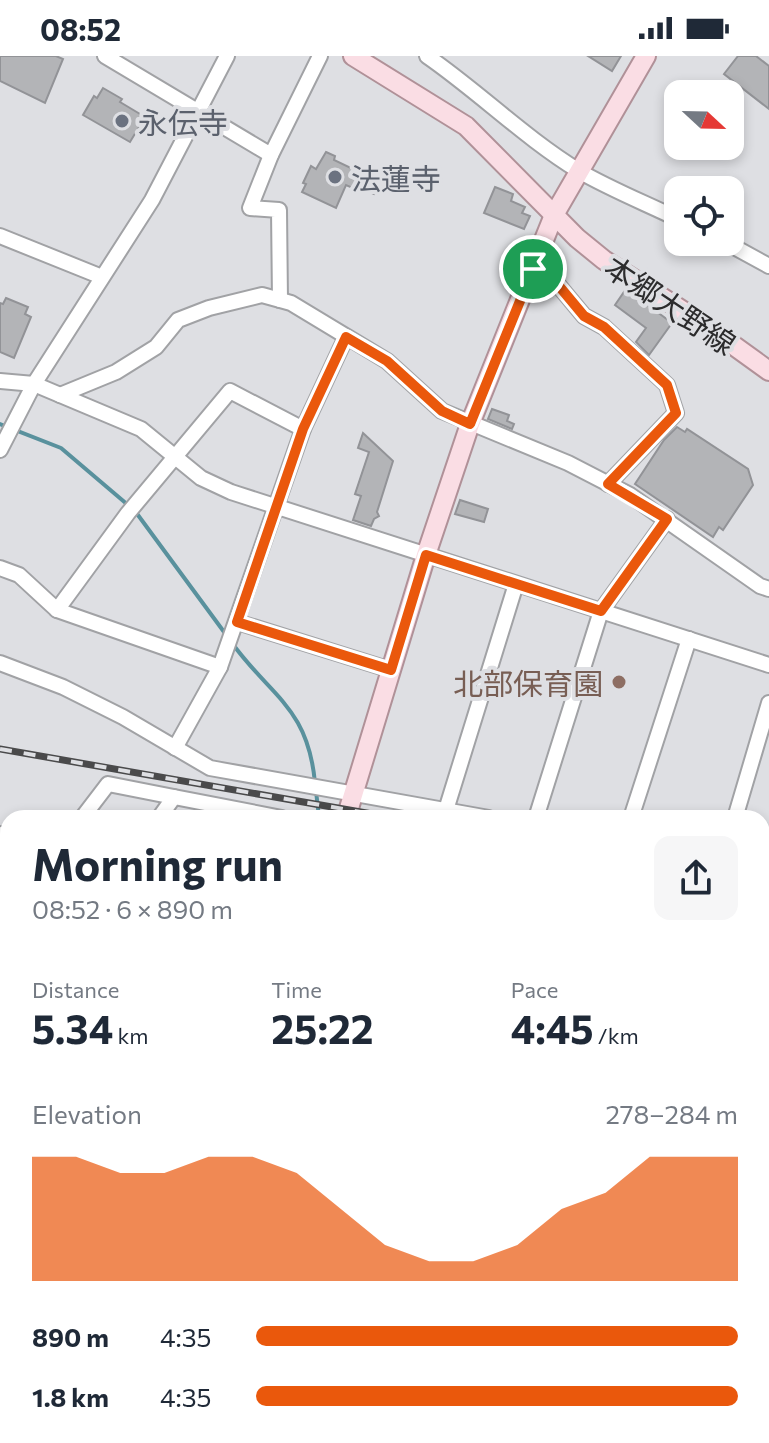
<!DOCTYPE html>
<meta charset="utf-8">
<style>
body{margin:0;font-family:Commissioner,"Noto Sans JP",sans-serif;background:#f6f6f7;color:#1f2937;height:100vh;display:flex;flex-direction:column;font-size:30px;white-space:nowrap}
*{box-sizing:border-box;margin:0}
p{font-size:26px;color:#747a83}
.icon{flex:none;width:44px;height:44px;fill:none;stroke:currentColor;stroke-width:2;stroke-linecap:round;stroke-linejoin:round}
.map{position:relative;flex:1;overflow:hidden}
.drawer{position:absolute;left:0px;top:754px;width:770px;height:634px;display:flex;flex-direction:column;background:#fff;border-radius:24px 24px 0 0;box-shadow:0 4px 12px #0003}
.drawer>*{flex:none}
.needle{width:52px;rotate:112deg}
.fabs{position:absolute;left:664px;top:24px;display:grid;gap:16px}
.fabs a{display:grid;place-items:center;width:80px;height:80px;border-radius:16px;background:#fff;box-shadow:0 4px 12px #0003;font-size:40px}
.pin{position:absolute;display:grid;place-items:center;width:68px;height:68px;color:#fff;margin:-34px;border:4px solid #fff;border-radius:50%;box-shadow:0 2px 8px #0007}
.round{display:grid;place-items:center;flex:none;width:84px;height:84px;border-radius:16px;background:#f6f6f7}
.overview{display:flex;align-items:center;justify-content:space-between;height:136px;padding:0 32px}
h1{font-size:44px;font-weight:700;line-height:60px}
.stats{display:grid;grid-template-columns:repeat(3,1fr);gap:12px;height:136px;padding:8px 32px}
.stats div{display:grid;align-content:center}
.stats b{font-size:40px;font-weight:700}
.stats small{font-size:22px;font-weight:400}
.stats p{font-size:22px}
.chart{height:224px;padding:16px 32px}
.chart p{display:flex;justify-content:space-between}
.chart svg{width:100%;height:144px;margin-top:8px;fill:#ea580c;opacity:.7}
ul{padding:0 32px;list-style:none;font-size:26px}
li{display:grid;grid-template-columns:128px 96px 1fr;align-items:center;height:60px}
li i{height:20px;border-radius:10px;background:#ea580c}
.status{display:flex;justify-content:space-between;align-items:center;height:56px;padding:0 40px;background:#fff;direction:ltr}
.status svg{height:22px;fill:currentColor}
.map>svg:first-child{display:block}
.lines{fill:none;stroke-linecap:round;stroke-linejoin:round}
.stream{stroke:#59919d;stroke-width:4}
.river{stroke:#59919d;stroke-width:22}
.building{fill:#b3b4b7;stroke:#929397;stroke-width:2}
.minor-casing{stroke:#a1a2a5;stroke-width:18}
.major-casing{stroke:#b09198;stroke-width:22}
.minor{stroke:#fff;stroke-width:14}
.major{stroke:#fadde4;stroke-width:18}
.rail-casing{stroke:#4a4a4b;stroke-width:7}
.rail{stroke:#dedfe3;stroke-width:4;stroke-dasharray:12;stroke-linecap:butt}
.route-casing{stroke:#fff;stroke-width:16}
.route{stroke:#ea580c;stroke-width:10}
.worship-dot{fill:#6b7280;stroke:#dedfe3;stroke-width:3}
.education-dot{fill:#8d6e63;stroke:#dedfe3;stroke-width:3}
.labels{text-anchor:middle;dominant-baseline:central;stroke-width:8;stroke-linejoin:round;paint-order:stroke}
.worship-label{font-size:30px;fill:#5b616d;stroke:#dedfe3;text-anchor:start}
.street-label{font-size:30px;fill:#2c2c2d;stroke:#dedfe3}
.education-label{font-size:30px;fill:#785e54;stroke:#dedfe3;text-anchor:end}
</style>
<div class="status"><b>08:52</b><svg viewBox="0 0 49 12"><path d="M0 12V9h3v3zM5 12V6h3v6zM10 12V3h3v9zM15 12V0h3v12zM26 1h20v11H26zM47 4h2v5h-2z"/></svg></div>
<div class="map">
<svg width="769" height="1387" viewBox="0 0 769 1387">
<rect width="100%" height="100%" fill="#dedfe3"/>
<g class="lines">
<g class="stream">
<polyline points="0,368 61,392 128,449"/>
<polyline points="135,455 227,580"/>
<path d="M 232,587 C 271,641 308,651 315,727"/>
<polyline points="316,735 319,761"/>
<polyline points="762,1116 769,1120"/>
<polyline points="649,1380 669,1387"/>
</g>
<g class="river">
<polyline points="762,1127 769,1122"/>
<polyline points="0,1143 8,1140"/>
</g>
</g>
<g class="building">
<polygon points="0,0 56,0 63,3 45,47 0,25"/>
<polygon points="588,0 621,0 612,15"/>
<polygon points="738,0 756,0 769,10 769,53 724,18"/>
<polygon points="103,32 122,43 120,46 145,61 130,86 83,59 94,40 97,42"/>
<polygon points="326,96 335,100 334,104 380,126 374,138 356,130 355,133 346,129 336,152 302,136 306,128 303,127 311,110 316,113"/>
<polygon points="495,131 513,138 511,145 525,151 522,157 530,160 524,173 484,157"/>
<polygon points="626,233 672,267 649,299 636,286 646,272 615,249"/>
<polygon points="6,242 28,251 25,258 31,261 14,302 0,296 0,247 3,248"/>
<polygon points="492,353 509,359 507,365 514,368 512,373 488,363"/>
<polygon points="677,371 685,376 687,373 748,413 753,429 723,474 719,471 713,481 635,428 664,384"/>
<polygon points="363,377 393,405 377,456 379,460 374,463 371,470 353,464 361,440 355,438 369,396 358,392"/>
<polygon points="460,444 488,453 484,466 455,458"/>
</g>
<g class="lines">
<g class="minor-casing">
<g id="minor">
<polyline points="105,0 271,99"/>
<path d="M 427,0 C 479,36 525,82 579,115 C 610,133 645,147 678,163"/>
<polyline points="0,180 102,221"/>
<polyline points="725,186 769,210"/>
<polyline points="533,213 559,230 584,260 604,271 667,329 676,357 608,428"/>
<polyline points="280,244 279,154 250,152 271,99 320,0"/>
<polyline points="0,325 34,328 141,373 201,422 231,436 769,609"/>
<polyline points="60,339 116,316 156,291 178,264 209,252 262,239 291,247 387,305 442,355 568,407 630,439 760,530 769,533"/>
<polyline points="0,394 34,328 152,144 227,0"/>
<polyline points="0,512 19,519 57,554 220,611"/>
<polyline points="57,554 128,457 230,335 303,373"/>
<polyline points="237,566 391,614"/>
<polyline points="0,607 63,631 123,661 210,712 489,762"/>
<polyline points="175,692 220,611 303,373 346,281"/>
<polyline points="446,754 516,528"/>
<polyline points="82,762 108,728 174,741"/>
<polyline points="159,762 174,741 282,762"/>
<polyline points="536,762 601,555 667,463"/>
<polyline points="631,762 689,583"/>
<polyline points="735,762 769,647"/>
<polyline points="0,778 8,781"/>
<polyline points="762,811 769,812"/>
<polyline points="0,838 8,843"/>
<polyline points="762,845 769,847"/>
<polyline points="0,875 8,863"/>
<polyline points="762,925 769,895"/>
<polyline points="0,957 8,959"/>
<polyline points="0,1003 8,991"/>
<polyline points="762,1031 769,1032"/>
<polyline points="0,1081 8,1085"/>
<polyline points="762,1206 769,1208"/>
<polyline points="0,1238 8,1209"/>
<polyline points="762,1322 769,1324"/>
<polyline points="39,1387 41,1380"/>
<polyline points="262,1387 264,1380"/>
<polyline points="351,1387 353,1380"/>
<polyline points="445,1387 447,1380"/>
<polyline points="549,1387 551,1380"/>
<polyline points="721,1387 723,1380"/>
</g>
</g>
<g class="major-casing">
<g id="major">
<polyline points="353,0 466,70 577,182 604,204 708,271 769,315"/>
<polyline points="346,762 426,499 470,368 554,159 646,0"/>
<polyline points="151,1387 154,1380"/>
</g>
</g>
<use href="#minor" class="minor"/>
<use href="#major" class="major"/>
<g class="rail-casing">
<g id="rail">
<polyline points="0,693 395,762"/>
<polyline points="762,828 769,829"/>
</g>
</g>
<use href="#rail" class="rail"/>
</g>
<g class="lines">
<g class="route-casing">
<polygon id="route" points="533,213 559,230 584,260 604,271 667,329 676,357 608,428 667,463 601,555 426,499 391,614 237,566 303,373 346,281 387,305 442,355 470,368"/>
</g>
<use href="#route" class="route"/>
</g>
<g class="worship-dot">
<circle cx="122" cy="65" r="8"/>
<circle cx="335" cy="121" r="8"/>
</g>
<circle class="education-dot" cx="619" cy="626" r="8"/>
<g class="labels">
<g class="worship-label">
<text x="138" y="65">永伝寺</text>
<text x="351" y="121">法蓮寺</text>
</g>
<g class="street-label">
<text transform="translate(671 248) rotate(34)">本郷大野線</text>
</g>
<g class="education-label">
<text x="603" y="626">北部保育園</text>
</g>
</g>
</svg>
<div class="fabs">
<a><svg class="needle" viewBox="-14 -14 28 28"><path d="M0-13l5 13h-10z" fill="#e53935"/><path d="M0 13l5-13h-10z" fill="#747a83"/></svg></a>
<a><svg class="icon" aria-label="locate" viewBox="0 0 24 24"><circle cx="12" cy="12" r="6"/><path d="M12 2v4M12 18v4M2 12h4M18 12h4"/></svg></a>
</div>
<div class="pin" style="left:533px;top:213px;background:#1e9e55"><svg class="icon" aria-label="arrive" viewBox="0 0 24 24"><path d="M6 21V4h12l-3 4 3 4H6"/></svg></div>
<section class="drawer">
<div class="overview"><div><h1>Morning run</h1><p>08:52 · 6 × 890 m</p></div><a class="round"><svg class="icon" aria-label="share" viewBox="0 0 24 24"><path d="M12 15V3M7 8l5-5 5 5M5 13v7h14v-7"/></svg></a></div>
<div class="stats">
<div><p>Distance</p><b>5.34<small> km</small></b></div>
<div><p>Time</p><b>25:22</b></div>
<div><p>Pace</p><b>4:45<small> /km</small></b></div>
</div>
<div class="chart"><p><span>Elevation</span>278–284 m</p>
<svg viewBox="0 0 160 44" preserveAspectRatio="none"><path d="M0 44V6L10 6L20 11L30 11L40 6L50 6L60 11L70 22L80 33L90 38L100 38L110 33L120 22L130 17L140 6L150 6L160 6V44z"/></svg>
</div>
<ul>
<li><b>890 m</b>4:35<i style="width:100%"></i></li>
<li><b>1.8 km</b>4:35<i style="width:100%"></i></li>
</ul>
</section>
</div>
